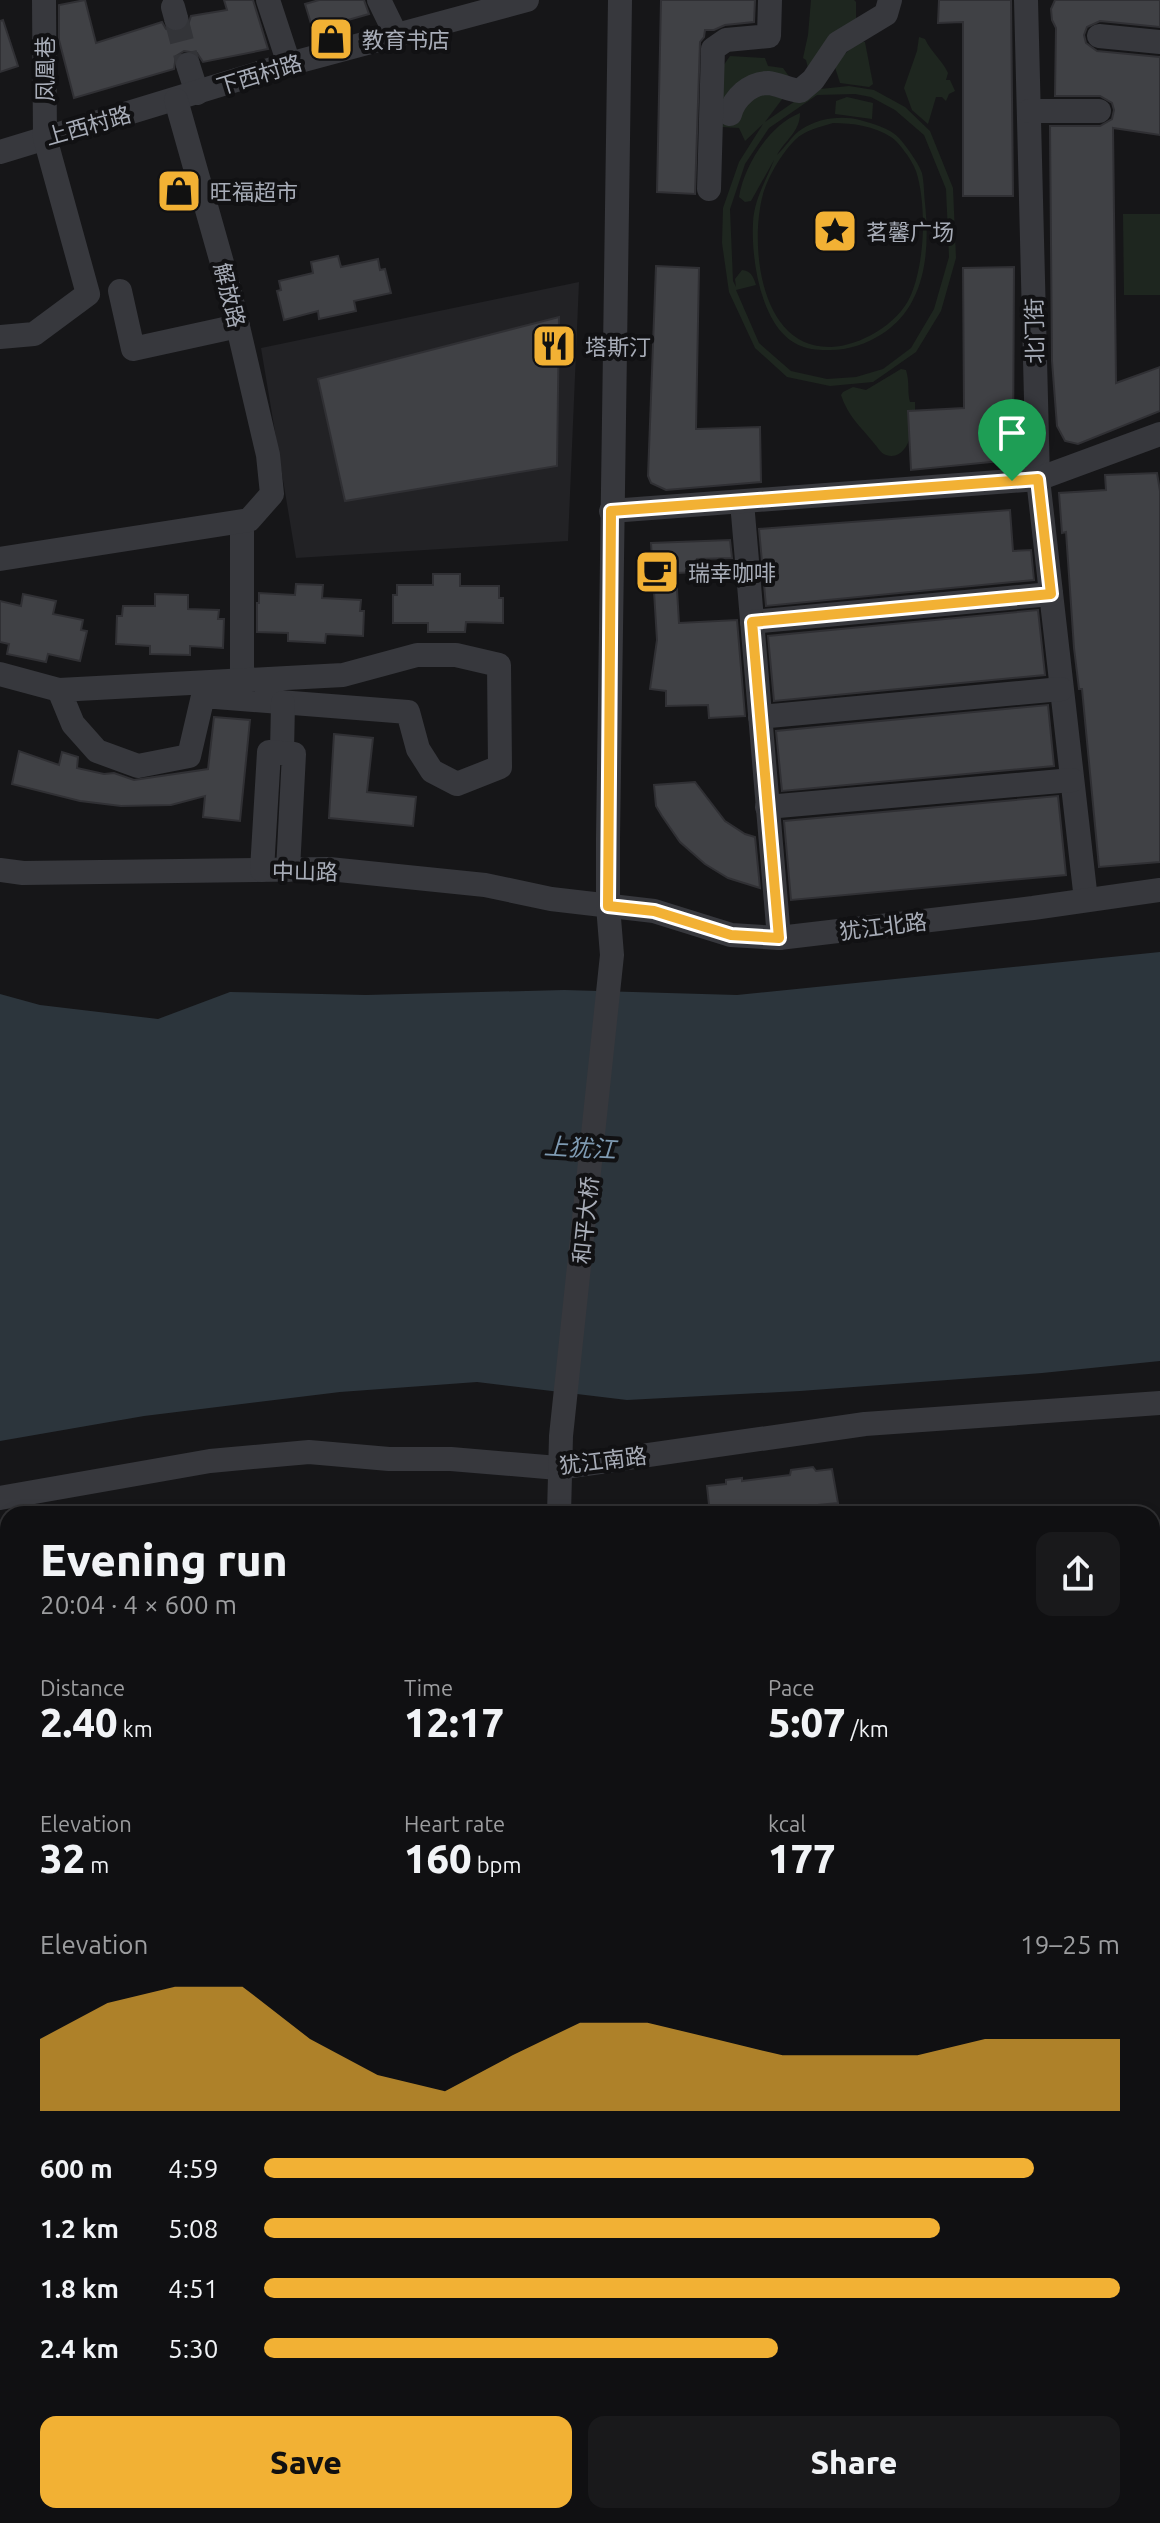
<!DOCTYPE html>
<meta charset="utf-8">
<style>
body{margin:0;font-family:Ubuntu,"Noto Sans SC",sans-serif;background:#19191b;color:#f1f3f6;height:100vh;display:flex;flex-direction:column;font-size:30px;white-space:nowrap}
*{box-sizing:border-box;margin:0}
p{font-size:26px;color:#9c9d9f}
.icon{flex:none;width:44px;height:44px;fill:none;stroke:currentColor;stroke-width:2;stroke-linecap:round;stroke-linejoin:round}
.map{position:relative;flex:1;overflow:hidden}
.side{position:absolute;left:0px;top:1506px;width:1160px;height:1018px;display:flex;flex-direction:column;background:#101012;border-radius:24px 24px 0 0;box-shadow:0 4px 12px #0003,0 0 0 2px #303032}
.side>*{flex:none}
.pin{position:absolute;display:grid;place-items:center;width:68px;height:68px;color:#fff;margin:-82px -34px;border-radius:50% 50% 50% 0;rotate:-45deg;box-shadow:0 0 8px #0007}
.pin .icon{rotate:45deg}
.round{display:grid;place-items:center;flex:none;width:84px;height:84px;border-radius:16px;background:#19191b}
.overview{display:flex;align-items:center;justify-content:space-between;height:136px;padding:0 40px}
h1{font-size:44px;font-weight:800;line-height:60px}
.stats{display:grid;grid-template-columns:repeat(3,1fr);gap:12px;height:136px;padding:8px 40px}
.stats div{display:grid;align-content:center}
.stats b{font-size:40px;font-weight:800}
.stats small{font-size:22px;font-weight:400}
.stats p{font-size:22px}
.chart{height:224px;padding:16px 40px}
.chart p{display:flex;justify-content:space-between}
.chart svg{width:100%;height:144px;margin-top:8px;fill:#f2b134;opacity:.7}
.button{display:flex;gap:16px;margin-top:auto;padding:16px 40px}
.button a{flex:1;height:92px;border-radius:16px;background:#f2b134;color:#111;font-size:32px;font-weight:800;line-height:92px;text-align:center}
.button a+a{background:#19191b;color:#f1f3f6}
ul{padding:0 40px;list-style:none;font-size:26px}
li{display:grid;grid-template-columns:128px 96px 1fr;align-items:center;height:60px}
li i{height:20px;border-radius:10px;background:#f2b134}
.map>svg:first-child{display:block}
.built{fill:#222225}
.green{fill:#1e261f;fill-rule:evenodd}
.water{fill:#2c353c}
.building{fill:#404145;stroke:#303034;stroke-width:2}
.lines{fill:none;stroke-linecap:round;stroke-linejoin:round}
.minor-tunnel{stroke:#333438;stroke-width:24;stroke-dasharray:24 12;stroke-linecap:butt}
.minor{stroke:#37383d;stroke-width:24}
.major{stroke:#53555c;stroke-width:30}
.route-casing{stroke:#fff;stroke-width:16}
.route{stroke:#f2b134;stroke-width:10}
.labels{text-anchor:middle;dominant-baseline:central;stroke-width:8;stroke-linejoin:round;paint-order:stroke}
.poi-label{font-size:22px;fill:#a8adb8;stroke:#111113;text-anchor:start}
.street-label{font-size:22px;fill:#a8adb8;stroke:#111113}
.water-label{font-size:24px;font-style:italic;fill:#7f9bb3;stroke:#111113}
</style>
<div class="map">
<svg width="1160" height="2523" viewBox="0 0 1160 2523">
<rect width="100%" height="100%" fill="#161618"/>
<polygon class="built" points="579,282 568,541 296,558 261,348"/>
<g class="green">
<polygon points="811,0 854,0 856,2 856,20 808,68 806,60 803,58 808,35"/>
<path d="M 919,37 L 925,39 C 931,52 942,60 948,73 L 946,80 L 950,80 L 955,91 L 949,94 L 946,101 L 942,97 L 936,97 L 928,124 L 912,110 L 904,88 L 917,51 Z"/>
<polygon points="859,41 865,42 873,84 869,87 840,83 834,64"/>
<path d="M 730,56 L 765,58 L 768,66 L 783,68 L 793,82 L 751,91 L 783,98 L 765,122 L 811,90 L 849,86 L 874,90 L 905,107 L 930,131 L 953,188 L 956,258 L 941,311 L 916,352 L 873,382 L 830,386 L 787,377 L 755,348 L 729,292 L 722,243 L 723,208 L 739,162 L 763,124 L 745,141 L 739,128 L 722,127 L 723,66 ZM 855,94 L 871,97 L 895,110 L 924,135 L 946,189 L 949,257 L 934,309 L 911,348 L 883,369 L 856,377 L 827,379 L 791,371 L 759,343 L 736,290 L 756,285 C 753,276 751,271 742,270 L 735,279 L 736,287 L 733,281 L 730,209 L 745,164 L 769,128 L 817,95 Z"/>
<polygon points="847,97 873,103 872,119 835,114 836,101"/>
<path d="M 800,113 C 800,132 785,140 777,155 C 785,148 792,135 802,129 C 818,118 842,115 860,120 C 873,124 890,128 899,138 C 906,146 918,162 922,173 C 924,182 924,194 925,203 C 930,251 926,306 882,334 C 866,344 849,350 830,350 C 820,350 810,350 801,346 C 761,331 751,259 753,223 C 754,199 766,181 774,160 L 751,201 L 745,202 L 739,197 C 744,166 769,125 800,113 ZM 833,123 C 853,123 874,126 891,137 C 900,143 913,162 916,171 C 927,205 925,264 910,297 C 898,324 860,346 831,347 C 761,349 750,249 762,198 C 767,178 781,154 795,140 C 805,130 820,127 833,123 Z"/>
<polygon points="1123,214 1160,214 1160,295 1124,295"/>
<path d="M 901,369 L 906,370 C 910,383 907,392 910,402 L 915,402 C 916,418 911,463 886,455 C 880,453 877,446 873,442 C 860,426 848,416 841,395 L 843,392 L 853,387 L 866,390 Z"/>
<polygon points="0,1946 8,1949 8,2462 0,2457"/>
<polygon points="544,2516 1052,2516 1051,2523 543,2523"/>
</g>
<polygon class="water" points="1160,952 1160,1361 1042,1373 800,1391 627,1400 477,1382 340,1392 144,1416 0,1441 0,994 40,1005 158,1019 230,992 366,995 564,990 737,995"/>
<g class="building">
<polygon points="85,0 96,43 162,22 166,29 179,33 187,28 191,16 227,10 224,0 253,0 268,49 203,62 197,53 184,51 176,56 174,69 74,98 59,40 59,5"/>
<polygon points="319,0 364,0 369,14 313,30 305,4"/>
<polygon points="661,0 755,0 754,22 725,25 714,30 705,30 704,37 700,42 695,194 657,192"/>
<polygon points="939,0 1011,0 1013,196 963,196 963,22 938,23"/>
<polygon points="1055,0 1160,0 1160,27 1100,21 1087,27 1084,35 1086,43 1097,51 1160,57 1160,135 1113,128 1116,383 1160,367 1160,411 1078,444 1065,441 1057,426 1052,361 1050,126 1100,126 1112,119 1114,110 1112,103 1100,96 1055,96 1056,28 1052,20 1051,9"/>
<polygon points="3,20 18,66 0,72 0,21"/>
<polygon points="338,256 341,267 378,259 380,270 385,269 391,293 354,301 356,311 319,319 318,311 284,320 277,291 281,290 279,281 313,273 311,262"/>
<polygon points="656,266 699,268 696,429 760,427 761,482 666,490 651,483 648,476"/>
<polygon points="1014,267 1013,453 1008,459 1001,461 911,470 908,411 964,408 963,268"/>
<polygon points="559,317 557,466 345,501 318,379"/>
<polygon points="1157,473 1160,491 1160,862 1099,867 1082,689 1079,689 1074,648 1066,532 1062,533 1059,493 1106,490 1105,475"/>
<polygon points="1010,510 1013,551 1031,550 1034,580 766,606 759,529"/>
<polygon points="730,540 732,558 697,559 698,572 676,573 679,623 737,620 745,716 709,718 708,705 666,706 666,691 650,689 657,640 651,543"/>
<polygon points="433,574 460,574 460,586 499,586 499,598 503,598 503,623 466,622 465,632 428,632 428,623 393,623 393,595 397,595 397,585 433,585"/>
<polygon points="296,584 323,585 322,598 361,600 360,611 364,611 363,636 326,634 325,643 288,641 288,633 257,632 257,603 259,603 259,593 295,595"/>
<polygon points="23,594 56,601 53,614 83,620 81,630 87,631 80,661 48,654 46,662 7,654 9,644 0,642 0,601 21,606"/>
<polygon points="155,594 188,595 188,609 219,610 218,619 224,619 223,648 190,646 190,655 150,654 150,646 116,644 117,616 122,616 123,606 155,606"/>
<polygon points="1038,610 1045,675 774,701 768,636"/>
<polygon points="1048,705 1054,766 782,791 776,731"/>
<polygon points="214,717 250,720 240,821 203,817 205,796 171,805 121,806 80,801 12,784 19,751 59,765 62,752 78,757 77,768 104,774 114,773 134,780 208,769"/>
<polygon points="334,734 373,738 367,792 416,797 413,826 329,818"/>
<polygon points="695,782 725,821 745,834 755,837 760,888 728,878 705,864 680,842 662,816 656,806 654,785"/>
<polygon points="1058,796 1066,875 791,900 784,821"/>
<polygon points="813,1467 816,1471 832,1469 838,1503 798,1507 800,1514 710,1514 707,1486 726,1484 726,1480 742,1478 742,1481 790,1475 791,1470"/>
</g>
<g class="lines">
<polyline class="minor-tunnel" points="176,18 188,65"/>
<g class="minor">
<polyline points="268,0 289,64"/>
<polyline points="379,0 397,37"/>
<polyline points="1026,0 1038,479 1086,900"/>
<polyline points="173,7 176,18"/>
<polyline points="1099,36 1160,42"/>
<polyline points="188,65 197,93"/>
<polyline points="1029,111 1099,111"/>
<path d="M 730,114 C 734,98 750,83 768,83 C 778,84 790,90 800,91 L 813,80 L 838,43 L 886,14 L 890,0"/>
<polyline points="0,152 289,64 527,0"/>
<polyline points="709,189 713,49 726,40 769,36 770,0"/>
<polyline points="120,291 133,349 238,326"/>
<polyline points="0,337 34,334 88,294 45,138 44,0"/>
<polyline points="742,502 779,938"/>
<polyline points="611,511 1038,479 1160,434"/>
<polyline points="242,522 242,680"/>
<polyline points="0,559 249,520 272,494 268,455 228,284 176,100"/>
<polyline points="752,622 1051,594"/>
<polyline points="0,674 59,690 343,675 417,655 456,655 499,665 500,767 457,784 432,771 418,749 408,712 203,696 189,756 138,766 97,751 73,724 59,690"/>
<polyline points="760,717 1061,689"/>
<polyline points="282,752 283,703"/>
<polyline points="767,807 1072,780"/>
<polyline points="0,870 23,873 329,869 485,885 551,899 654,911 731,935 779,938 1033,908 1160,890"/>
<polyline points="262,870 269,752 294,754 288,870"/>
<polyline points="0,1498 210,1461 309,1452 389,1459 451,1459 558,1468 865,1424 1160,1403"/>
<polyline points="559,1514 561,1436 612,955 608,906 608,839 620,0"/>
<polyline points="1125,2521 1131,2523"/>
</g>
<g class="major">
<polyline points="0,1730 8,1731"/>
<polyline points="1152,1767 1160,1767"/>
<polyline points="442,2523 443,2516"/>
</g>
</g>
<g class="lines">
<g class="route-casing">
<polygon id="route" points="1038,479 1051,594 752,622 779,938 731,935 654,911 608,906 611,511"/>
</g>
<use href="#route" class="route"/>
</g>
<defs>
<g id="shop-square" transform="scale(2.3)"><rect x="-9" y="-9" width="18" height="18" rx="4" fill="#f2b134" stroke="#111113"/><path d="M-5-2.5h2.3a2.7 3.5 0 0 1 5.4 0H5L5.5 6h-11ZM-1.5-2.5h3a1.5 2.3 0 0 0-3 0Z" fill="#111"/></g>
<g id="sight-square" transform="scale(2.3)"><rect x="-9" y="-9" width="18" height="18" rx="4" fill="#f2b134" stroke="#111113"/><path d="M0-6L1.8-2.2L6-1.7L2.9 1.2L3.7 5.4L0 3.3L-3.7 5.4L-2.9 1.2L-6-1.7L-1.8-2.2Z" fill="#111"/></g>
<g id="restaurant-square" transform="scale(2.3)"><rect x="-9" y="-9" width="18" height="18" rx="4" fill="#f2b134" stroke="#111113"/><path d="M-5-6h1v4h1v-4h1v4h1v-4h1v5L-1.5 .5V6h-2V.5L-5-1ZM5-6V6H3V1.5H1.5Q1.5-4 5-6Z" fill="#111"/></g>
<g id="cafe-square" transform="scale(2.3)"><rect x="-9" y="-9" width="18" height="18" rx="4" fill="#f2b134" stroke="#111113"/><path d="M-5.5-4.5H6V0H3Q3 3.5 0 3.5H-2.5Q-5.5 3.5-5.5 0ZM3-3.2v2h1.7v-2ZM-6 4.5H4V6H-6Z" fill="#111"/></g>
</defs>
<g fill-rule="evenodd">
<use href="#shop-square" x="331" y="39"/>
<use href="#shop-square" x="179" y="191"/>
<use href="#sight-square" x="835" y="231"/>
<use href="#restaurant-square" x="554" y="346"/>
<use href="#cafe-square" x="657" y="572"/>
</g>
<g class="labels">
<g class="poi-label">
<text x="362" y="39">教育书店</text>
<text x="210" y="191">旺福超市</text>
<text x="866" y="231">茗馨广场</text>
<text x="585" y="346">塔斯汀</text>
<text x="688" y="572">瑞幸咖啡</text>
</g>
<g class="street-label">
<text transform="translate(44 69) rotate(-90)">凤凰巷</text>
<text transform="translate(259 74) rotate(-17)">下西村路</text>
<text transform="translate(88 125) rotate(-16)">上西村路</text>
<text transform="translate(230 295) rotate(76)">解放路</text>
<text transform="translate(1034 331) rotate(-91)">北门街</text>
<text transform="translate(305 871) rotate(1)">中山路</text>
<text transform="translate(883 926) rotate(-7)">犹江北路</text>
<text transform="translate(585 1220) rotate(-84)">和平大桥</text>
<text transform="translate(603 1460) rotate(-7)">犹江南路</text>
</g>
<g class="water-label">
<text transform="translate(580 1148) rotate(3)">上犹江</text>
</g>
</g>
</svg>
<div class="pin" style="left:1012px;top:481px;background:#1e9e55"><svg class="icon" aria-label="arrive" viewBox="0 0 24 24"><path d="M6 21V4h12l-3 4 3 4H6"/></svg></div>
<section class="side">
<div class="overview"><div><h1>Evening run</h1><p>20:04 · 4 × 600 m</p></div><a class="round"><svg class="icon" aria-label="share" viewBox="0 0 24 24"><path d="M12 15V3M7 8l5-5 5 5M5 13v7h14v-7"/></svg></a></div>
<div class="stats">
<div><p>Distance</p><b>2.40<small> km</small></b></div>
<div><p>Time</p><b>12:17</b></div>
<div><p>Pace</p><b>5:07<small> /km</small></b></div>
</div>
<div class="stats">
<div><p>Elevation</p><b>32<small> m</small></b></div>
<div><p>Heart rate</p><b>160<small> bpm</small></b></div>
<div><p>kcal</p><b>177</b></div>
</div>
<div class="chart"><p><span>Elevation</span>19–25 m</p>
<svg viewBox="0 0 160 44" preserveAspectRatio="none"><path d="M0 44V22L10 11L20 6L30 6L40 22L50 33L60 38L70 27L80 17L90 17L100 22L110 27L120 27L130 27L140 22L150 22L160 22V44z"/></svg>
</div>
<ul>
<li><b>600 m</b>4:59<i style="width:90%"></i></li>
<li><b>1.2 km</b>5:08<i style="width:79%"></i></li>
<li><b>1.8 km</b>4:51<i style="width:100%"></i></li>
<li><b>2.4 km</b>5:30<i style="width:60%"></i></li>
</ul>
<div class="button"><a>Save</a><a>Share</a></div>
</section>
</div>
